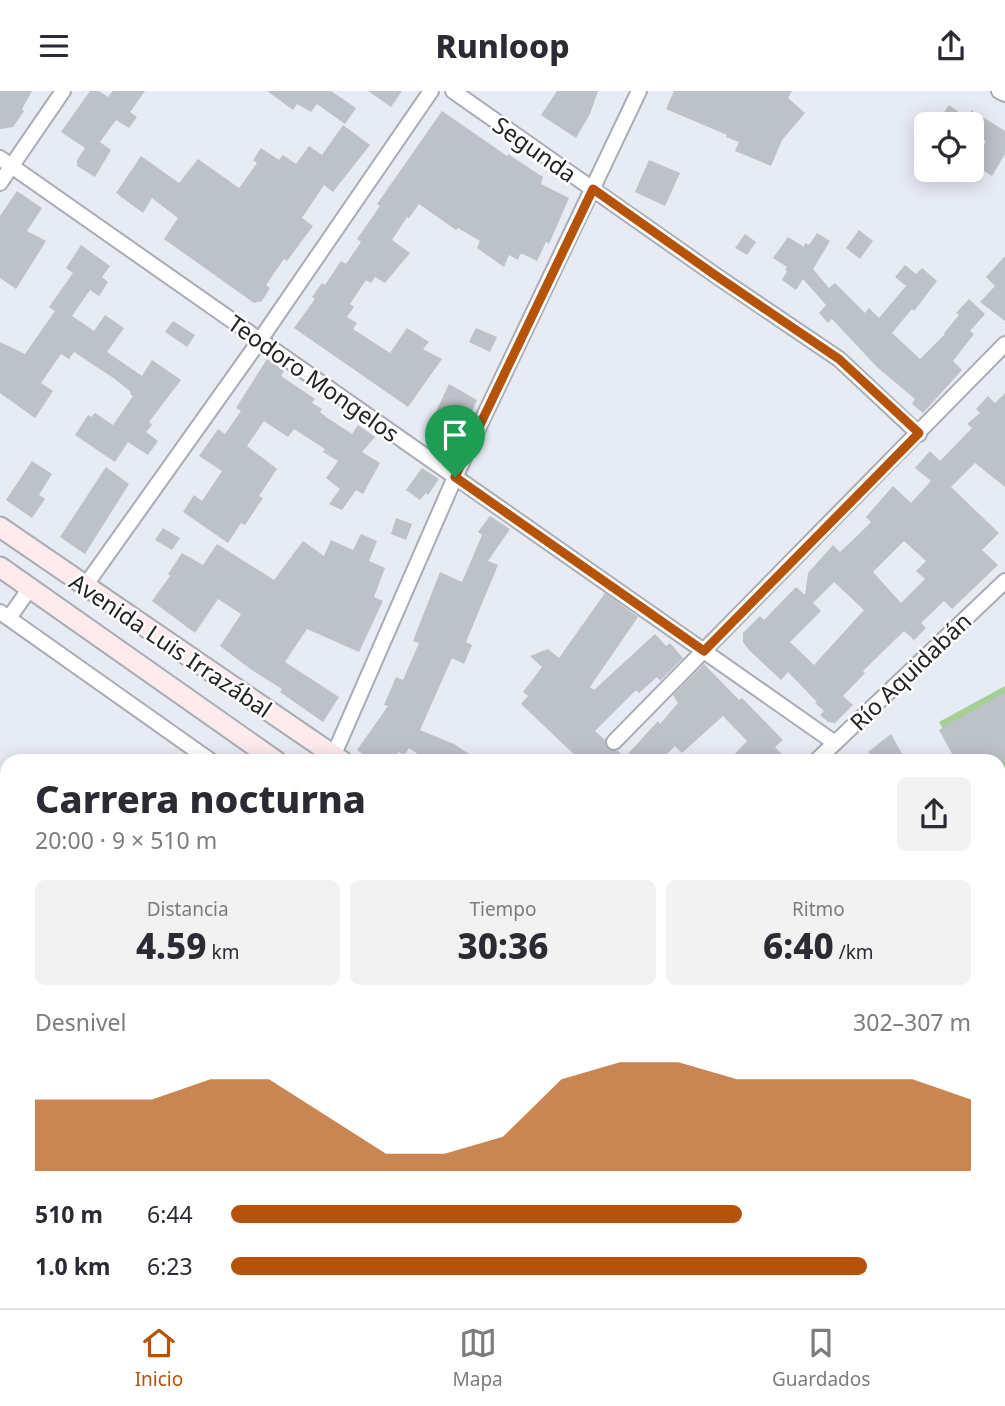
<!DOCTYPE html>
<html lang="es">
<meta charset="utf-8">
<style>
body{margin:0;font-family:"Noto Sans",sans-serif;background:#f2f2f3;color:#2b2b33;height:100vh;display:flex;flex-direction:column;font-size:26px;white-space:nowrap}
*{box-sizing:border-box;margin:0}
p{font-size:23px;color:#7c7c81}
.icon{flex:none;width:38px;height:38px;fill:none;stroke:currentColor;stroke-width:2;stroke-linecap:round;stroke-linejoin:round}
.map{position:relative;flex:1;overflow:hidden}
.panel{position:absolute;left:0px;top:663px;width:1006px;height:555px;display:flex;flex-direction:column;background:#fff;border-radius:21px 21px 0 0;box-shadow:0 4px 18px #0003}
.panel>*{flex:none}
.tools{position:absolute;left:914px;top:21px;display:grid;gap:14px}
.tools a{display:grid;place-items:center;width:70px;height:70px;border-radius:10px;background:#fff;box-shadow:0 4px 18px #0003;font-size:35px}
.pin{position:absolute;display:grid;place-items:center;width:60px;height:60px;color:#fff;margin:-72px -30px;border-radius:50% 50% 50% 0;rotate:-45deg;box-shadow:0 0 7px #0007}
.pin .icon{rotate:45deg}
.round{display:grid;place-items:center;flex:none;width:74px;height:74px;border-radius:10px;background:#f2f2f3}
.head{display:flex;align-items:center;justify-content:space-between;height:119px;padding:0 35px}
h1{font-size:38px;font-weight:800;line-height:52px}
.figures{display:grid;grid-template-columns:repeat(3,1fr);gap:10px;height:119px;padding:7px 35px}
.figures div{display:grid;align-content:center;border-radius:10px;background:#f2f2f3;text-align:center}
.figures b{font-size:35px;font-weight:800}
.figures small{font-size:19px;font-weight:400}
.figures p{font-size:19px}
.chart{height:196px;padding:14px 35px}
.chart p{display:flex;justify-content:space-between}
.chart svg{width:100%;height:126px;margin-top:7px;fill:#b45309;opacity:.7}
ul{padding:0 35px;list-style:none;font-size:23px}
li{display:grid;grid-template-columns:112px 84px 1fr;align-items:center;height:52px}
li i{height:18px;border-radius:9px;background:#b45309}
header{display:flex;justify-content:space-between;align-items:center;height:91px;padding:0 35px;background:#fff;font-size:32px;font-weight:800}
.tabs{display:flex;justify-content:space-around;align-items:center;height:98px;border-top:2px solid #e1e1e2;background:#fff;font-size:19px;color:#7c7c81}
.tabs a{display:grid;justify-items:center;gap:4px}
.tabs .on{color:#b45309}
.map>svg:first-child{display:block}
.green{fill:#a6cf96}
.building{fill:#bdc1c8;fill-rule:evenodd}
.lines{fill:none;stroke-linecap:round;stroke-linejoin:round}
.minor-casing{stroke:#a8acb4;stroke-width:18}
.secondary-casing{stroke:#a8acb4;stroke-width:23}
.minor{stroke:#fff;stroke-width:14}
.secondary{stroke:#fceaec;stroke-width:19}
.route-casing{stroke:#fff;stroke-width:14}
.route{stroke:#b45309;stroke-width:9}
.labels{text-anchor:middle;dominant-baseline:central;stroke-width:5;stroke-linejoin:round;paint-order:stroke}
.street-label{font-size:23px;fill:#222326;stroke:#fff}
</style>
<header><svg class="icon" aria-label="menu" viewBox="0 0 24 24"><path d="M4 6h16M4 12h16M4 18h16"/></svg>Runloop<svg class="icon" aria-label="share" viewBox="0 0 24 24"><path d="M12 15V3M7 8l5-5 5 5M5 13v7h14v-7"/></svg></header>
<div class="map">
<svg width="1005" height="1217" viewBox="0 0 1005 1217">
<rect width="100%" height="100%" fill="#e7ebf4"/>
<g class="green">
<polygon points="1005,595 1005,753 999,742 999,670 961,670 939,631"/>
<rect x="427" y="1211" width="93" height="6"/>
</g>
<g class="building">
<polygon points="0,0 32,0 22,18 24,20 13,36 0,38"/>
<polygon points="90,0 99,0 108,6 113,0 145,0 130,21 137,26 129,37 116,29 100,51 111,59 95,86 77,75 77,69 85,57 61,41"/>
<polygon points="267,0 331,0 356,17 345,33 317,13 311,21 297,13 293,19"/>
<polygon points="368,0 402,0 391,16"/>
<polygon points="557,0 598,0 590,23 576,47 541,24"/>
<polygon points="674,0 792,0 788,7 805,22 782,49 771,75 735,60 739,51 726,46 727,44 666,18"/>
<polygon points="949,14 971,30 971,19 1005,40 1005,63 992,85 973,73 986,50 971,42 971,33 949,33 940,27"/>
<polygon points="442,20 507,65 508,63 543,86 541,93 569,107 549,153 546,151 537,170 523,163 520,163 518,169 509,164 504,176 477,157 480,150 458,137 456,139 419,113 409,127 407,126 392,149 410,162 385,192 375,186 371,192 366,189 350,213 354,216 347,226 357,232 353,238 390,262 407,237 429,251 423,258 442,268 408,316 294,237 315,208 312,206 322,192 325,194 341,170 346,173 361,151 357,148 380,115 377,113"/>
<polygon points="343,34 370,54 333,101 324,94 302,127 313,135 287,170 284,168 266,194 270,197 262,210 254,212 164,148 178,127 152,107 143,122 116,102 141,65 179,92 198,68 239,97 257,72 253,69 261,57 279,69 283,64 296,73 309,55 322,64"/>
<polygon points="649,69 680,82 665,115 635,101"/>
<polygon points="17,100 42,117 27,140 46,150 16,198 0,187 0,125"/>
<polygon points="859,139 873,150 860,168 846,157"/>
<polygon points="817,142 830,150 813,178 829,197 835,192 865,222 869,217 879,227 906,195 895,186 905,174 916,183 922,177 937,190 914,220 912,218 892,242 920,268 945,243 944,242 959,224 956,222 969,208 985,223 970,240 974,243 953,270 962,279 923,322 912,313 915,308 877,276 832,228 828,232 819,222 826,214 803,188 796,199 782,189 787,180 785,179 787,176 773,167 788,146 804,156 805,152 809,154"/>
<polygon points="745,143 756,151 747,164 735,157"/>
<polygon points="81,154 110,175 102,186 108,191 99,205 90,199 72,225 94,240 105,224 124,237 107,261 142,285 152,269 181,289 149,331 152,334 146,341 158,350 148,364 128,351 115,371 75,344 88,324 91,326 95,322 113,334 133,305 130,303 131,301 115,288 74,261 69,268 61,263 41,292 53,300 35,327 0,302 0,251 25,263 55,220 49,216 73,182 66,177"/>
<polygon points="1005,165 1005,230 980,211 995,195 986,186"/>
<polygon points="173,230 195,244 187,256 165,241"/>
<polygon points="476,237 497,246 490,261 469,251"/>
<polygon points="267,268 284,280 281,285 315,308 312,312 322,318 320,321 326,326 352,343 358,334 375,346 362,361 380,372 363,403 356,399 342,419 329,413 340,398 326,387 338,370 323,361 325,358 294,338 288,346 264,330 247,355 277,378 259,405 263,407 245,434 241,432 228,452 183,421 194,404 202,410 222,380 199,365 218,338 225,343 241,320 236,317"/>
<polygon points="449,293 477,309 462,342 451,345 431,331"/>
<path d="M 1005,302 L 1005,396 L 975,372 L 951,396 L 999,442 L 982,459 L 998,474 L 952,518 L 944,510 L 921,532 L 926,537 L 914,549 L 904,540 L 863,580 L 865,582 L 843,605 L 853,614 L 835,632 L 828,631 L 820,624 L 824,620 L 815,612 L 817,611 L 788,581 L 781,589 L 749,559 L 743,551 L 743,542 L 760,525 L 764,529 L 796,496 L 805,504 L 808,482 L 833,454 L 840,461 L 858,444 L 871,431 L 866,426 L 893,395 L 911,412 L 931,390 L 915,377 L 930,360 L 940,370 L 972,337 L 967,333 L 980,322 L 976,318 L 988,305 L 995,312 ZM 904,450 L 926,470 L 916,480 L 925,488 L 901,512 L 873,481 ZM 834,491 L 864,519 L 814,574 L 790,551 L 821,520 L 813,512 Z"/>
<polygon points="32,370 52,383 39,404 45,408 32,427 6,409"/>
<polygon points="106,376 129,393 85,463 60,446"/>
<polygon points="422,377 439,388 428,404 426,402 420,409 406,399"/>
<polygon points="490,425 510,438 488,470 498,474 466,551 472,554 464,573 452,567 420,639 454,653 480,670 428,670 409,657 404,665 399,661 392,670 373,670 357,659 388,615 384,614 396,586 403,589 419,552 413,550 440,481 462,491 482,444 478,441"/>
<polygon points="396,427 412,433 406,449 391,443"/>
<polygon points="163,437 180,447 172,459 155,449"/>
<polygon points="361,443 377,450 369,470 385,477 374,506 383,510 359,561 307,538 285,571 339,606 323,631 280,601 282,598 253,580 220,555 241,523 218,508 195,542 152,510 170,485 168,483 182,462 203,474 217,453 274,489 303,450 324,465 331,449 353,459"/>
<polygon points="605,502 638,526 590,596 594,599 655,543 666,555 670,552 683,567 660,590 657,586 639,602 636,599 595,640 605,649 608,658 618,660 625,666 658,630 660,633 678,612 673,604 704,573 739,609 742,607 783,649 775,656 788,670 728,670 747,650 723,625 682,662 675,655 660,670 581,670 521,613 528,605 523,601 542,576 530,565 548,558 559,567"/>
<polygon points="1005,601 1005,670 956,670 939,639"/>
<polygon points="891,643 906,670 876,670 868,661"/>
</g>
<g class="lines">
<g class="minor-casing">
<g id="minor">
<polyline points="453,0 715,184 839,268 919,343"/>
<polyline points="999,0 1005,3"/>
<polyline points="0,67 835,652"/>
<polyline points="0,92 63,0"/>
<polyline points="85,495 260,249 431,0"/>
<polyline points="0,521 211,670"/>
<polyline points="9,527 30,497"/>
<polyline points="614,651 1005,253"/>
<polyline points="331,670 455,386 639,0"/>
<polyline points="816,670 1005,490"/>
<polyline points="999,1084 1005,1081"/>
<polyline points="999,1201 1005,1201"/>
</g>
</g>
<g class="secondary-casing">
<g id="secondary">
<polyline points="0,436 342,670"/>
<polyline points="0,476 276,670"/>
<polyline points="999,1127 1005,1131"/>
<polyline points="999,1173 1005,1177"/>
<polyline points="946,1217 947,1211"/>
</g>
</g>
<use href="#minor" class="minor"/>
<use href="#secondary" class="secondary"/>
</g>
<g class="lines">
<g class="route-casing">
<polygon id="route" points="593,98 715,184 839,268 919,342 704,560 455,386"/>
</g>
<use href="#route" class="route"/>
</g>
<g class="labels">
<g class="street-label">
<text transform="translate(535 58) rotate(35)">Segunda</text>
<text transform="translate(314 287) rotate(35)">Teodoro Mongelos</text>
<text transform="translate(171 554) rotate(34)">Avenida Luis Irrazábal</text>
<text transform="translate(910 580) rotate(-44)">Río Aquidabán</text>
</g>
</g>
</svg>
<div class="tools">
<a><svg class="icon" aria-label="locate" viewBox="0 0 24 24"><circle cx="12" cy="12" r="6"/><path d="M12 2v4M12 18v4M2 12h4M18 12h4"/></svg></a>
</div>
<div class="pin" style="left:455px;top:386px;background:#1e9e55"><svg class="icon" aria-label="arrive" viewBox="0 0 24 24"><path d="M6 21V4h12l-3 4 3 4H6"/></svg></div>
<section class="panel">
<div class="head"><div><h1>Carrera nocturna</h1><p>20:00 · 9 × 510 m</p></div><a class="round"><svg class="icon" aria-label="share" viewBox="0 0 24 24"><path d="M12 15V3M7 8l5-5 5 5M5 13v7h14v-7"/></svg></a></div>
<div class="figures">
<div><p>Distancia</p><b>4.59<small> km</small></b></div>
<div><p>Tiempo</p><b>30:36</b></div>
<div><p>Ritmo</p><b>6:40<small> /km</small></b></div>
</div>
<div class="chart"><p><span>Desnivel</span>302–307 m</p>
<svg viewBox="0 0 160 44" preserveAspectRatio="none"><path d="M0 44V19L10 19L20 19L30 12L40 12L50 25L60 38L70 38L80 32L90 12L100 6L110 6L120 12L130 12L140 12L150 12L160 19V44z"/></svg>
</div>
<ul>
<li><b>510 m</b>6:44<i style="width:69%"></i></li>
<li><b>1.0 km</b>6:23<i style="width:86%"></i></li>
</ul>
</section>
</div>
<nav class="tabs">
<a class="on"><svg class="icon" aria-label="home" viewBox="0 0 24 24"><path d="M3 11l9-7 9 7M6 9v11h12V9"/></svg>Inicio</a>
<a><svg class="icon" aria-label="map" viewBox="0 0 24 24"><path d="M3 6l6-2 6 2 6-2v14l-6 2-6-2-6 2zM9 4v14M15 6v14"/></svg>Mapa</a>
<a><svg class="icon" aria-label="saved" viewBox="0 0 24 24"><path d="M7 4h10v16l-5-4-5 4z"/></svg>Guardados</a>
</nav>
